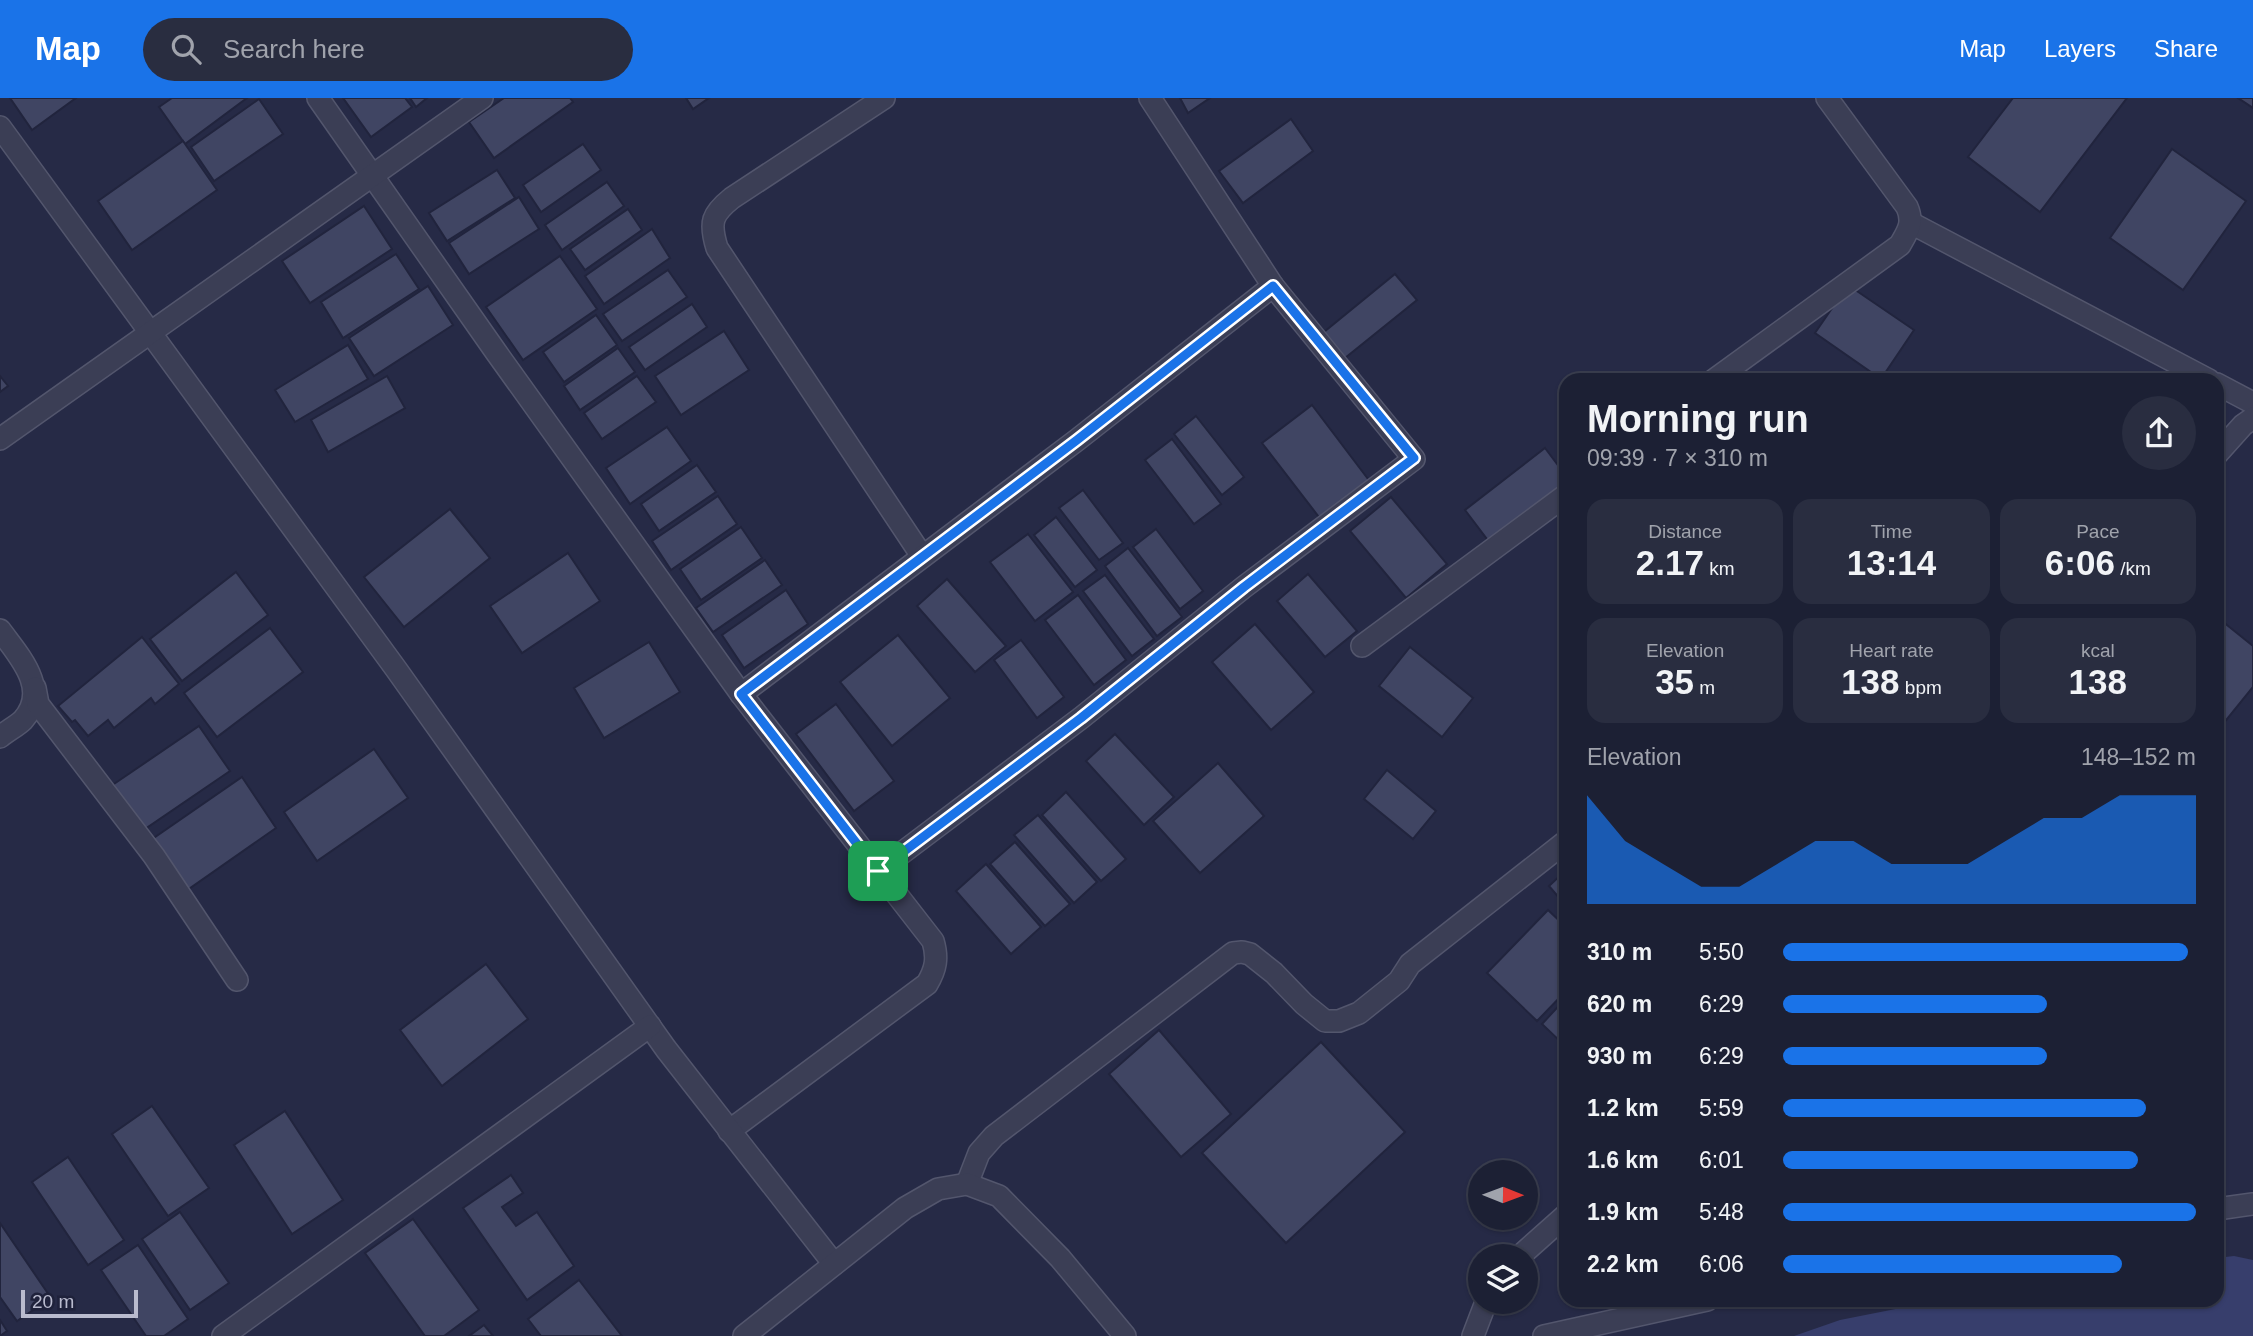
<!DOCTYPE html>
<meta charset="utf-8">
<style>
body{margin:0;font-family:Helvetica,sans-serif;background:#292d40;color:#f1f3f6;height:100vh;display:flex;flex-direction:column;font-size:26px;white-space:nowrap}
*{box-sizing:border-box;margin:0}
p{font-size:23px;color:#a0a3ac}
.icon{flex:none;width:38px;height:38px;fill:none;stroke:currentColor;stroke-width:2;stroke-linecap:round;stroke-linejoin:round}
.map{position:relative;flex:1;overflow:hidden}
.panel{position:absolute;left:1559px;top:275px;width:665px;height:934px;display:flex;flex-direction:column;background:#1c2034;border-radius:21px;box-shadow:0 2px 5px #0004,0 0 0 2px #3a3e4f}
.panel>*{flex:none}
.needle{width:46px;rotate:91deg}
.buttons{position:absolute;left:1468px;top:1062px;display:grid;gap:14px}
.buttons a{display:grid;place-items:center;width:70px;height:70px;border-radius:50%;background:#1c2034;box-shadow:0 2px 5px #0004,0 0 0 2px #3a3e4f;font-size:35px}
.scale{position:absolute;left:21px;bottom:18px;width:117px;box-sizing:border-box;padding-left:7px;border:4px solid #b9bbce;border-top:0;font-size:19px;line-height:24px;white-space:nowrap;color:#b9bbce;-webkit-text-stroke:5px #1f223b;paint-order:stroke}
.pin{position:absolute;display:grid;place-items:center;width:60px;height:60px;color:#fff;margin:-30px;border-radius:14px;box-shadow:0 4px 10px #0006}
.round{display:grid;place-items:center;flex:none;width:74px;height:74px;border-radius:37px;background:#292d40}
.summary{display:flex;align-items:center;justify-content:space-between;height:119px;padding:0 28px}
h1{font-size:38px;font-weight:700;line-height:52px}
.stats{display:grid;grid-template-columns:repeat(3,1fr);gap:10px;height:119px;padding:7px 28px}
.stats div{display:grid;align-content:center;border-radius:18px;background:#292d40;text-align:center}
.stats b{font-size:35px;font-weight:700}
.stats small{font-size:19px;font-weight:400}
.stats p{font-size:19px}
.chart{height:196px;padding:14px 28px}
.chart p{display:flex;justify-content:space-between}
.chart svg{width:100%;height:126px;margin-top:7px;fill:#1a73e8;opacity:.7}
ul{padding:0 28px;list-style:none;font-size:23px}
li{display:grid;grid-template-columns:112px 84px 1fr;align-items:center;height:52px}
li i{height:18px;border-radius:9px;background:#1a73e8}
header{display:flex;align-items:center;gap:42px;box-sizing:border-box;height:98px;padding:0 35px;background:#1a73e8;color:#fff}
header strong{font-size:33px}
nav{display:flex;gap:38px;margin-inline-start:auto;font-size:24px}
.search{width:490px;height:63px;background:#292d40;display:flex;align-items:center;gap:18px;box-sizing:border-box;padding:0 24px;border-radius:38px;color:#a0a3ac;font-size:26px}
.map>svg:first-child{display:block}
.water{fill:#373e6c}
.building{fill:#404563;stroke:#21243d;stroke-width:2}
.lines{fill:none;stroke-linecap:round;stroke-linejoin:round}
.street-casing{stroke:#53566d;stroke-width:24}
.street{stroke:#3b3e55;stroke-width:21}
.route-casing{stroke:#fff;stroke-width:14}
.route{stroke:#1a73e8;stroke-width:9}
</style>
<header>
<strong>Map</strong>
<div class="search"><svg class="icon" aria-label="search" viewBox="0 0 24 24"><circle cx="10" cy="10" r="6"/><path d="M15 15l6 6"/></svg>Search here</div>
<nav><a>Map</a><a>Layers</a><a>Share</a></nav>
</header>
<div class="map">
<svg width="2253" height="1238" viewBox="0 0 2253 1238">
<rect width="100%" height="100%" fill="#262a46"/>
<polygon class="water" points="2234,1158 2253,1162 2253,1238 1794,1238 1840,1222 1941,1202 2217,1202 2217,1160"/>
<g class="building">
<polygon points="10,0 76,0 32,32"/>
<polygon points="172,0 247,0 185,46 159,9"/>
<polygon points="343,0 405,0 412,9 371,39"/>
<polygon points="410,0 427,0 416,9"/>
<polygon points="504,0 570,0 573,4 494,60 469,24"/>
<polygon points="686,0 709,0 693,11"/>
<polygon points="1180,0 1210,0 1188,15"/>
<polygon points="2013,0 2127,0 2040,114 1968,59"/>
<polygon points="2238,0 2253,0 2253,10"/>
<polygon points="259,1 283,36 214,83 191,49"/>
<polygon points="1291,21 1313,53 1243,105 1219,73"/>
<polygon points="183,43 217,92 132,152 98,103"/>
<polygon points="583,46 601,72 541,114 523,87"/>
<polygon points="2172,51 2246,103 2183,192 2110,140"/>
<polygon points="497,72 515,100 447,143 429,115"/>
<polygon points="607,84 624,108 562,152 545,127"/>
<polygon points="519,99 539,131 469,176 449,145"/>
<polygon points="364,108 392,151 310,205 282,163"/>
<polygon points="628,111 642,132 585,172 570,151"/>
<polygon points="652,131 670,160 604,206 585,178"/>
<polygon points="396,156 419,191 343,240 321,204"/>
<polygon points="560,158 597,211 523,262 486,209"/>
<polygon points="668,172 687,199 622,243 603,216"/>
<polygon points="1395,176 1417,202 1345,260 1324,234"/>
<polygon points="1848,187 1914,232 1881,281 1815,235"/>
<polygon points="428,188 453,227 374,278 349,240"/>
<polygon points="692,206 707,229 645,272 629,249"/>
<polygon points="596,217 617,247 564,284 543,254"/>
<polygon points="724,233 749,272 681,317 655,278"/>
<polygon points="348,247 368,281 295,324 275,292"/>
<polygon points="618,250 635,274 580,312 564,288"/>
<polygon points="0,278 8,288 0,294"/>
<polygon points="387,278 405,310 328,354 311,322"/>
<polygon points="637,278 656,304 602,341 584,315"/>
<polygon points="1312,307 1371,385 1322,423 1262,345"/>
<polygon points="1196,318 1244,379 1222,397 1174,336"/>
<polygon points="667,329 691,363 630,406 606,370"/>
<polygon points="1172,341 1221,406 1194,426 1145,362"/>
<polygon points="1545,350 1566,378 1566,386 1490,445 1465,412"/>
<polygon points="697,367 716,394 659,433 641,406"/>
<polygon points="1083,392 1123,445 1099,462 1059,410"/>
<polygon points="718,398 737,426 671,472 652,443"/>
<polygon points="1391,399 1447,466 1406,500 1350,433"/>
<polygon points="450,411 490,460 404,529 364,479"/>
<polygon points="1056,419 1097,472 1075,489 1034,437"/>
<polygon points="741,429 762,460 701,502 680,471"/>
<polygon points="1156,431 1203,493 1180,511 1133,449"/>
<polygon points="1028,436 1073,494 1035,523 990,464"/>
<polygon points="1128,450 1182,519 1157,538 1105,468"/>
<polygon points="568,455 600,503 522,555 490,508"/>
<polygon points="765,462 782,487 713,534 696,510"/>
<polygon points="236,474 268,517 182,583 150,541"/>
<polygon points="1308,476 1357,533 1325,559 1277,503"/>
<polygon points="1105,477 1154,541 1132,558 1083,493"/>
<polygon points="947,481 1006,548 975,574 917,508"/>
<polygon points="786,492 808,526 744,570 722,537"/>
<polygon points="1078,497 1126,562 1094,587 1045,522"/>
<polygon points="2217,519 2253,548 2253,589 2219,631 2217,630"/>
<polygon points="1255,526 1314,594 1271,632 1212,564"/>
<polygon points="270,530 303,574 217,639 184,595"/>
<polygon points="898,537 950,600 892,648 840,584"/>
<polygon points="142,539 179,586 155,606 151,600 114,630 108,622 88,638 75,622 72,624 58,608"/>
<polygon points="1021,542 1064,599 1037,620 994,562"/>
<polygon points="649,544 680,594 604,640 574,590"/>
<polygon points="1410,549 1473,600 1442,639 1379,588"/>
<polygon points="836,606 894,683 854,713 796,636"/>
<polygon points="199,628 230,673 142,733 111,688"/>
<polygon points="1115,636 1174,699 1144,727 1086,663"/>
<polygon points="374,651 408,700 317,763 284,714"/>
<polygon points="1218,665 1264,718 1200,775 1153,723"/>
<polygon points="1387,672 1436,713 1413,741 1364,701"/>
<polygon points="242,679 276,730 183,795 148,744"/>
<polygon points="1066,694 1126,761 1101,783 1042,717"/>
<polygon points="1038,717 1097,784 1074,805 1014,737"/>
<polygon points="1015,744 1070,806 1045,828 990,766"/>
<polygon points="986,766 1041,829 1011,856 956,793"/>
<polygon points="1566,772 1566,808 1549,788"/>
<polygon points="1548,812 1566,829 1566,893 1537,923 1487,875"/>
<polygon points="486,866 528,921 442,988 400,932"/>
<polygon points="1566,900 1566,949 1542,926"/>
<polygon points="1159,932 1231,1016 1181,1059 1109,976"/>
<polygon points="1321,944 1405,1034 1286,1145 1202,1055"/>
<polygon points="152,1008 209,1090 168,1118 112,1036"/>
<polygon points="285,1013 343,1102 292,1136 234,1047"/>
<polygon points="68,1059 124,1142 88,1167 32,1084"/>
<polygon points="511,1077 523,1095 502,1109 516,1128 537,1114 574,1168 527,1202 463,1110"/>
<polygon points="180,1114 229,1185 190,1212 142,1141"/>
<polygon points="413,1121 479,1212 444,1238 425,1238 365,1155"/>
<polygon points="0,1125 51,1200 17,1223 0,1199"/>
<polygon points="138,1147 188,1221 164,1238 146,1238 101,1172"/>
<polygon points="579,1182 622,1238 541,1238 528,1221"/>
<polygon points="0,1222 7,1233 0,1238"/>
<polygon points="484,1227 493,1238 469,1238"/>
</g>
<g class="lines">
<g class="street-casing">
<g id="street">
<path d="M 318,0 L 496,254 L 741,596 L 933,843 C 938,860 936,871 927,886 L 729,1033"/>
<path d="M 884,0 L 732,100 C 712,116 709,124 717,150 L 922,458"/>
<polyline points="0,29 396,571 666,951 834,1166"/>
<polyline points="1911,125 2209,282"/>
<path d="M 1714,282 L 1900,147 C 1908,133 1914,125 1907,109 L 1827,0"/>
<polyline points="2217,286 2253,305"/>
<polyline points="0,341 482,0"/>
<polyline points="2217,356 2243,327 2253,320"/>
<path d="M 0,532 C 18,557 51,591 23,622 C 17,628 7,633 0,639"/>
<polyline points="1362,548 1566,397"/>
<polyline points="35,590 38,606 154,758 237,882"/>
<polyline points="741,596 1077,342 1273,188"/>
<polyline points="878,773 1081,620 1244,489 1414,361 1273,188 1150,0"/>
<polyline points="967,1086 979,1055 994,1038 1233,855 1242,854 1250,856 1274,875 1304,906 1325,923 1339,923 1359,915 1399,883 1410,866 1564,745"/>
<polyline points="2217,1111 2253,1106"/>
<polyline points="1520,1158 1566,1117"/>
<polyline points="223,1238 650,928"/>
<polyline points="744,1238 905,1110 938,1091 967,1086 999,1098 1060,1160 1125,1238"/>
<polyline points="1473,1238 1486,1204"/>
<polyline points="1544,1238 1707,1202"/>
</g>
</g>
<use href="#street" class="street"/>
</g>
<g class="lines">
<g class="route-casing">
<polygon id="route" points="1273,188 1414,360 1244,489 1081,620 878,773 741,596 1077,342"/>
</g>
<use href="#route" class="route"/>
</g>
</svg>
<div class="buttons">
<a><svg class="needle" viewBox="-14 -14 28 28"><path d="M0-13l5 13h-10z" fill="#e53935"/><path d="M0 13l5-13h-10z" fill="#a0a3ac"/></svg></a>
<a><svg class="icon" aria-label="layers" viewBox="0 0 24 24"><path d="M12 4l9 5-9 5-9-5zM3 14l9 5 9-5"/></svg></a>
</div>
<div class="scale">20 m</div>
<div class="pin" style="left:878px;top:773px;background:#1e9e55"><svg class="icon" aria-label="arrive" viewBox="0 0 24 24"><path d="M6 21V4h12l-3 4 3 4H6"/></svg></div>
<section class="panel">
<div class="summary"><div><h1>Morning run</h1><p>09:39 · 7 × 310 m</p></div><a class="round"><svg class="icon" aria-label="share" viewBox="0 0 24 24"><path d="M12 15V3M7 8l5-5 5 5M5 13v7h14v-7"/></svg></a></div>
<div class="stats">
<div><p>Distance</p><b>2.17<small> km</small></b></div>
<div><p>Time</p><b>13:14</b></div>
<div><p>Pace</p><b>6:06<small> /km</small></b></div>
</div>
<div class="stats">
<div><p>Elevation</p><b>35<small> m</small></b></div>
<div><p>Heart rate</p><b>138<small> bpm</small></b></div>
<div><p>kcal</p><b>138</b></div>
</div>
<div class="chart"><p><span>Elevation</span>148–152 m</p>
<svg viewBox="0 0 160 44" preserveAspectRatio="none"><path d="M0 44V6L10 22L20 30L30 38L40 38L50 30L60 22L70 22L80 30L90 30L100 30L110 22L120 14L130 14L140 6L150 6L160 6V44z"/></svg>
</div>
<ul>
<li><b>310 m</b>5:50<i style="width:98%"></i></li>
<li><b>620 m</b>6:29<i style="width:64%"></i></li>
<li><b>930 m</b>6:29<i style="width:64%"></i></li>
<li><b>1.2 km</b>5:59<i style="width:88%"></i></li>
<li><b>1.6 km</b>6:01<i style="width:86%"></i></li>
<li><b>1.9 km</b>5:48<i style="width:100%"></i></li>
<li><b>2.2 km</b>6:06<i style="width:82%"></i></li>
</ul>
</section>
</div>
